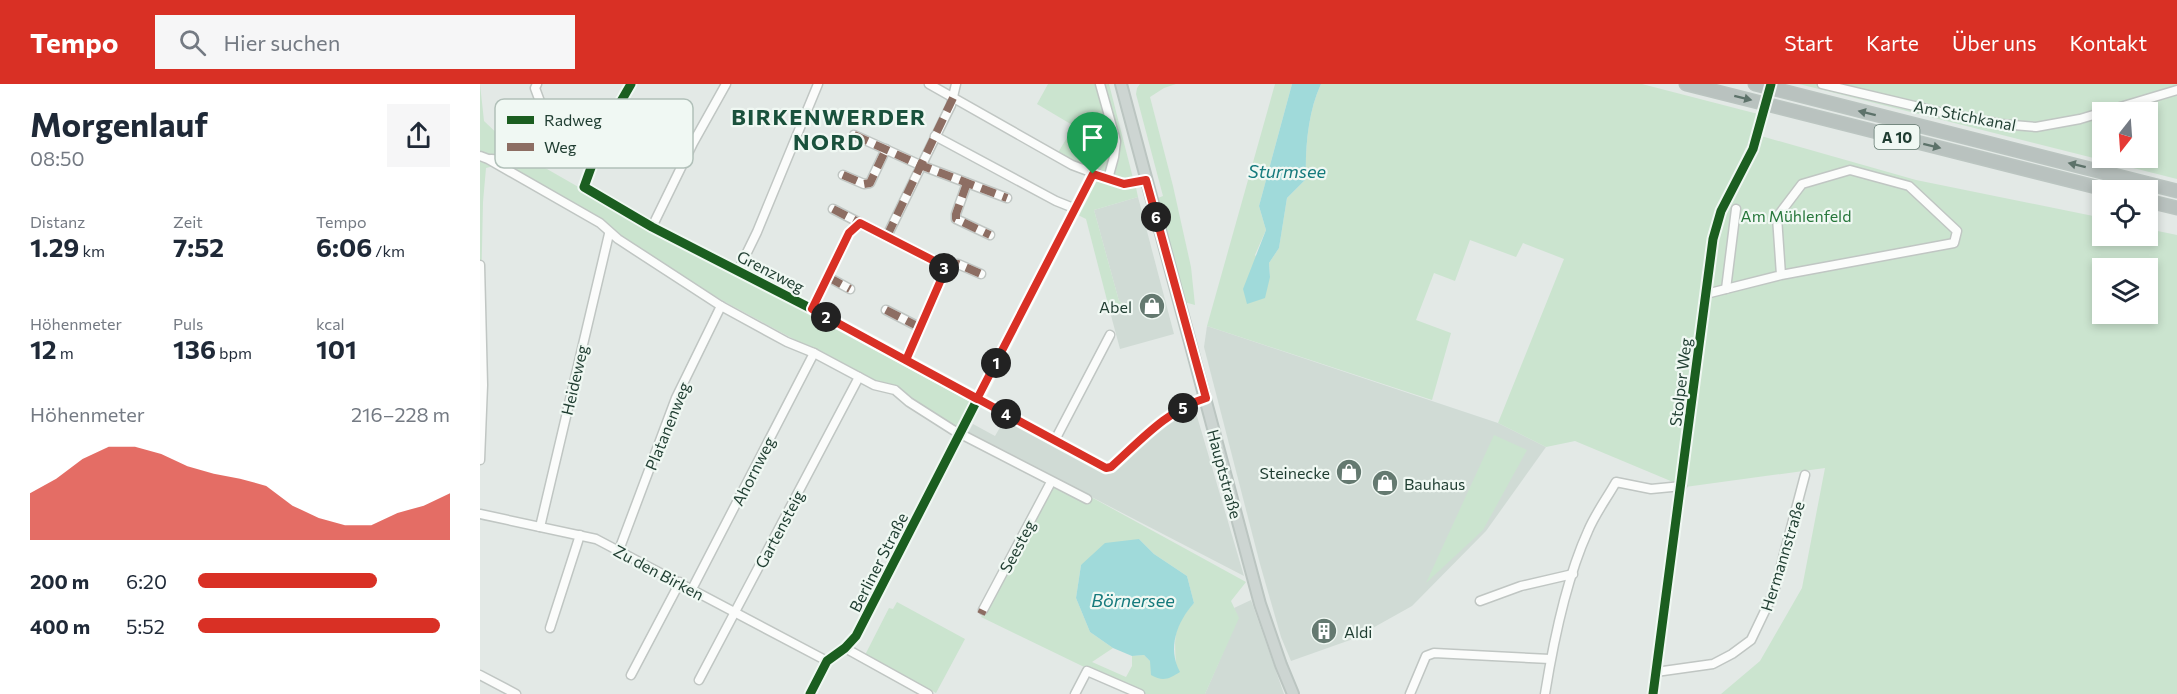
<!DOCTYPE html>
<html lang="de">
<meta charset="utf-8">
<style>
body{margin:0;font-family:Commissioner,sans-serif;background:#f6f6f7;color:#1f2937;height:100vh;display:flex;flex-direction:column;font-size:22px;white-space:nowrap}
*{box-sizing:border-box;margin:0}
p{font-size:20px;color:#747a83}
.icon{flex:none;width:33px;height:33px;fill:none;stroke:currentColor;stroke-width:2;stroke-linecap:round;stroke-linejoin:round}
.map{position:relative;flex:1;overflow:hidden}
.drawer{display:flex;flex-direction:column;background:#fff;width:480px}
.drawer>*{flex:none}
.needle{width:39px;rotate:197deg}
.tools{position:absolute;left:1612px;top:18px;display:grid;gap:12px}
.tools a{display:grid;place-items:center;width:66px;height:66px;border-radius:0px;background:#fff;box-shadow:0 3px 9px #0003;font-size:30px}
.pin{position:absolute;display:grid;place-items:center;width:51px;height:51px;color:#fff;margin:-62px -26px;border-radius:50% 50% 50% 0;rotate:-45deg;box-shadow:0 0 6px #0007}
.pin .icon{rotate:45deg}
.km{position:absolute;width:30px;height:30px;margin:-15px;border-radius:50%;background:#222;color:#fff;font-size:16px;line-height:30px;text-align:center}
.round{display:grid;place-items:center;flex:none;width:63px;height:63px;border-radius:0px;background:#f6f6f7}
.summary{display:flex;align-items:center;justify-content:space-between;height:102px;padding:0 30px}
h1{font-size:33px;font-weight:700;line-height:45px}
.metrics{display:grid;grid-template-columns:repeat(3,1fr);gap:9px;height:102px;padding:6px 30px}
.metrics div{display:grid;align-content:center}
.metrics b{font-size:26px;font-weight:700}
.metrics small{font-size:16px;font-weight:400}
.metrics p{font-size:16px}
.chart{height:168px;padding:12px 30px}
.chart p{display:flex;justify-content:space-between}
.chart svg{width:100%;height:108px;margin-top:6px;fill:#d93025;opacity:.7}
ul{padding:0 30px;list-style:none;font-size:20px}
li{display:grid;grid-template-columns:96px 72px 1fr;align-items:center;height:45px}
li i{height:15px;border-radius:8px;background:#d93025}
header{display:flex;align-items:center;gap:36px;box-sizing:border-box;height:84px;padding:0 30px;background:#d93025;color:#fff}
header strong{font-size:28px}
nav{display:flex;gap:33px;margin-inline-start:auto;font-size:21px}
.search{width:420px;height:54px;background:#f6f6f7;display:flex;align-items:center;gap:15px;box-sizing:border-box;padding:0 21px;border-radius:0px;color:#747a83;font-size:22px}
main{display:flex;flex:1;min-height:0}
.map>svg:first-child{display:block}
.built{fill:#d0dbd5}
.green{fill:#cbe4cf;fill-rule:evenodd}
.water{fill:#a0dada}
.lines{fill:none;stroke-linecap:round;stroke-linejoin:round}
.minor-casing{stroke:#c0c6c3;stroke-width:11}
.major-casing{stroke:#bbc5c1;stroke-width:14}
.highway-casing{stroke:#bbc5c1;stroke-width:15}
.minor{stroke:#fbfcfb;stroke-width:8}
.major{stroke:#cdd5d2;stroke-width:10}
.highway{stroke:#b9c2bf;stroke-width:12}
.minor-bridge-casing{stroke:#c0c6c3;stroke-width:11;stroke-linecap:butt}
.minor-bridge{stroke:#fbfcfb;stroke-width:8}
.quiet{stroke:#8d6e63;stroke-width:8;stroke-dasharray:15 8;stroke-linecap:butt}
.cycleway-casing{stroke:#f0f8f3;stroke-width:13}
.cycleway{stroke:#1b5e20;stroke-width:9}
.oneway{fill:#5d726a}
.route-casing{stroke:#fff;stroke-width:12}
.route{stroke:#d93025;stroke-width:8}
.labels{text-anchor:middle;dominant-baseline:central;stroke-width:4.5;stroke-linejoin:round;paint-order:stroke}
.shield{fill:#f0f8f3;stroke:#5e756b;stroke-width:1.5}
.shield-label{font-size:15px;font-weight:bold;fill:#1f3d31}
.street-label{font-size:16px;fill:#1f3d31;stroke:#f0f8f3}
.park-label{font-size:16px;fill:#27773b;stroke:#f0f8f3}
.poi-label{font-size:16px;fill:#1f3d31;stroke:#f0f8f3;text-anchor:end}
.water-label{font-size:18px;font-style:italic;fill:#157a7d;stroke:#f0f8f3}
.district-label{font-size:22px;font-weight:bold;letter-spacing:1.5px;fill:#1a513c;stroke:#f0f8f3}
.key{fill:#f0f8f3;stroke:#b1c0b9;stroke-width:1.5}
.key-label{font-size:16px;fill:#1f3d31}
</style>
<header>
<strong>Tempo</strong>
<div class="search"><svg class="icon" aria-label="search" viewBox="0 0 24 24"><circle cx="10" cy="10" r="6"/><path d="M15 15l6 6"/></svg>Hier suchen</div>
<nav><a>Start</a><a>Karte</a><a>Über uns</a><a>Kontakt</a></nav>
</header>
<main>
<section class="drawer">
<div class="summary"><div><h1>Morgenlauf</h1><p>08:50</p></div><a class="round"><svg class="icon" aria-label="share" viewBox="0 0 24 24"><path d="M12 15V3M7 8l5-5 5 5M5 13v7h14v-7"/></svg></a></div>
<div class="metrics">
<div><p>Distanz</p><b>1.29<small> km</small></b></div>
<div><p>Zeit</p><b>7:52</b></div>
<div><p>Tempo</p><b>6:06<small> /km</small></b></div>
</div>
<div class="metrics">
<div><p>Höhenmeter</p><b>12<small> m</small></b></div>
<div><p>Puls</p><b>136<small> bpm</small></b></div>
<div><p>kcal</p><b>101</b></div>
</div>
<div class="chart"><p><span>Höhenmeter</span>216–228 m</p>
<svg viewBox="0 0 160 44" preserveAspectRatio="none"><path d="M0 44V25L10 19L20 11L30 6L40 6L50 9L60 14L70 17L80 19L90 22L100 30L110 35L120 38L130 38L140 33L150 30L160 25V44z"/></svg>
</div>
<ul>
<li><b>200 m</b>6:20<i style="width:71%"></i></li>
<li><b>400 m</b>5:52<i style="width:96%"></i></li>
</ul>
</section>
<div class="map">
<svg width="1697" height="610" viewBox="0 0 1697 610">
<rect width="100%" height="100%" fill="#e3e9e6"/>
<g class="built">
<polygon points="658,113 694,250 640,265 629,224 643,219 639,217 614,126"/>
<polygon points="727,242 1018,339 1066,363 1006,447 932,522 873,555 811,577 801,553 780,480 724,263"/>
<polygon points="714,322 764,492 488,349 493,340 515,352 526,333 632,389 672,350 688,337"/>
<polygon points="771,516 804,610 725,610 758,534 754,524"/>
</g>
<g class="green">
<polygon points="0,0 4,37 43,74 67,85 142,128 497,316 482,346 245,218 188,184 123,141 25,79 6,84 3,118 0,256"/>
<polygon points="568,0 619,0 634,52 628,94 576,72 594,42 557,20"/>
<polygon points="621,0 629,0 654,98 629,94 635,73"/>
<polygon points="660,0 696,0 684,4 670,13 693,102 711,183 715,221 704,218 695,187 678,114 683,112 656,10 657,4"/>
<path d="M 795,0 L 812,0 L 779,122 L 786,146 L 775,171 L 790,193 L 789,179 L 799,164 L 807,114 L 826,95 C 825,64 828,28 841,0 L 1162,0 L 1278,30 L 1274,46 L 1242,115 L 1248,119 L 1273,76 L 1281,52 L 1436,96 L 1623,134 L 1623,152 L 1668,152 L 1668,145 L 1697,151 L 1697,610 L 1241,610 L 1280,577 L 1322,504 L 1345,384 L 1205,403 L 1095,357 L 1066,363 L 1018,339 L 1084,175 L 1043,159 L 1036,173 L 990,156 L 975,197 L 954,189 L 936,236 L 971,249 L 952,316 L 727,242 ZM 1623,184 L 1668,184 L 1668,230 L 1623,230 Z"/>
<path d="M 1319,0 L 1697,0 L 1697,95 ZM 1623,28 L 1668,28 L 1668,74 L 1623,74 Z"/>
<polygon points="614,91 655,99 658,113 614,126 639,217 644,220 629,224 606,135 594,129"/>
<polygon points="1014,351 1047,366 1003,446 946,499"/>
<path d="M 572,403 L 597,415 L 602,408 L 766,498 L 751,517 L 759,534 L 725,610 L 660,610 L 501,533 ZM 659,455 L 674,470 L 707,492 L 714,519 C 694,541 694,552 696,580 L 670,577 L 664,571 L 652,572 L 652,582 L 646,593 L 612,578 L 633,564 L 610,548 L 596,514 L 601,481 Z"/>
<polygon points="417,518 485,555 456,609 385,571 409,524 413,525"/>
</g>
<g class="water">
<path d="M 812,0 L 841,0 C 828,28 825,64 826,95 L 807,114 L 799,164 L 789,179 L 790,193 L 785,214 L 767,220 L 763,205 L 786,146 L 779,122 Z"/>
<path d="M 659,455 L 674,470 L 707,492 L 714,519 C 697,538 687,564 700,588 C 689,595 683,598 671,591 L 670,577 L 664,571 L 652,572 L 633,564 L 610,548 L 596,514 L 601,481 L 625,459 Z"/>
</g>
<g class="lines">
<g class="minor-casing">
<g id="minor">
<path d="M 151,0 L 125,45 L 104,103 L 172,143 L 332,225 L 626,384 L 631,383 C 660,357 687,326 726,314"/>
<polyline points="449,0 592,81 643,100 666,96"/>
<polyline points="620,0 636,57 634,73 628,95"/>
<polyline points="1342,0 1464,29 1521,40 1556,43 1600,35 1697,6"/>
<polyline points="374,51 440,81 527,114"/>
<polyline points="455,52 576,117 596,125"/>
<polyline points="0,72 8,75 120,139 138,155 241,222 307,258 334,269 394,301 415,306 429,318 473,346 607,415"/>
<polyline points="11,75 44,77 62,23 55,4 57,0"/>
<polyline points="363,91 384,100 390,99 406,65"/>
<polyline points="487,99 476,130 476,135 510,151"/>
<polyline points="353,125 380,139"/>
<polyline points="172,143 213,59 246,0"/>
<polyline points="407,152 471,21 476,0"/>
<polyline points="0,181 3,301 0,376"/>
<polyline points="464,182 478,180 501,190"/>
<polyline points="258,187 277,148 338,0"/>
<polyline points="348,193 370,205"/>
<polyline points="1246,205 1256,125"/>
<polyline points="1226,210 1301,191 1297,133 1322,100 1370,86 1429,102 1477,147 1474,159 1301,191"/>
<polyline points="332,225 369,149 380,139 464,182 463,191 426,276"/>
<polyline points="406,226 439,243"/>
<polyline points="575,356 630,251"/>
<polyline points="0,430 116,455 347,577"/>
<polyline points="60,443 129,150"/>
<polyline points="139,466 196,314 241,222"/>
<polyline points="212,505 334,269"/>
<polyline points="1000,517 1041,502 1093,490"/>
<polyline points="503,526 571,398"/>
<polyline points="70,544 100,451"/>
<polyline points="365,564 448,610"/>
<polyline points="1176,588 1233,580 1252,570 1271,556 1294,508 1325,391"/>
<polyline points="0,591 36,610"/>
<polyline points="151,591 200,498"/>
<polyline points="219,596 379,293"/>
<polyline points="330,610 347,577 365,564 376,552 613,90"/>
<polyline points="595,610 607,587 660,610"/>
<polyline points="930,610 946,572 954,569 1070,575"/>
<path d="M 1065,610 C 1073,560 1087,493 1108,447 C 1115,430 1127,414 1136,398 L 1171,405 L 1202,402"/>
<polyline points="1173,610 1233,155 1241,127 1268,76 1280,41"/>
</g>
</g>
<g class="major-casing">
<polyline id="major" points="641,0 780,520 801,581 813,610"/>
</g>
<g class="highway-casing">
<g id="highway">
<polyline points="1206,0 1628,106"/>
<polyline points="1275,0 1697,107"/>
<polyline points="1668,117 1697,124"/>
</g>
</g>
<use href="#minor" class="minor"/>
<use href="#major" class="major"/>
<use href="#highway" class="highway"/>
<g class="minor-bridge-casing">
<polyline id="minor-bridge" points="1280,41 1291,0"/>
</g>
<use href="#minor-bridge" class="minor-bridge"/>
<g class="quiet">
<polyline points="374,51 440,81 527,114"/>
<polyline points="363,91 384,100 390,99 406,65"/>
<polyline points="487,99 476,130 476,135 510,151"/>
<polyline points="353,125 380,139"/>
<polyline points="407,152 473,14"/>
<polyline points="464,182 478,180 501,190"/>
<polyline points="348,193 370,205"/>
<polyline points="332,225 369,149 380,139 464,182 463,191 426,276"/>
<polyline points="406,226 439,243"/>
<polyline points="501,530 503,526"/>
</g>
<g class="cycleway-casing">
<g id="cycleway">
<path d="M 151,0 L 125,45 L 104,103 L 172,143 L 332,225 L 626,384 L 631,383 C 660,357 687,326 726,314"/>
<polyline points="330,610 347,577 365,564 376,552 613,90"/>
<polyline points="1173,610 1233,155 1241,127 1273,65 1291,0"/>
</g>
</g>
<use href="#cycleway" class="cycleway"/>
</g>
<defs><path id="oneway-solid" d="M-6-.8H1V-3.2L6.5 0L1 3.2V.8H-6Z" transform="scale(1.5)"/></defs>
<g class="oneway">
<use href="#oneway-solid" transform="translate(1263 14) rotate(14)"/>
<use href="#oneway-solid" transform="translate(1387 29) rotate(-166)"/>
<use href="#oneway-solid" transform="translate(1452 62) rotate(14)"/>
<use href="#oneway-solid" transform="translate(1597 81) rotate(-166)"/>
</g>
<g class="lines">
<g class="route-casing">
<path id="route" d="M 613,90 L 497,315 L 332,225 L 369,149 L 380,139 L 464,182 L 463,191 L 426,276 L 626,384 L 631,383 C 660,357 687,326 726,314 L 666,96 L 644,100 L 613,90"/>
</g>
<use href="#route" class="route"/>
</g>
<defs>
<g id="shop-disc" transform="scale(1.35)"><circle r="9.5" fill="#647970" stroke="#f0f8f3"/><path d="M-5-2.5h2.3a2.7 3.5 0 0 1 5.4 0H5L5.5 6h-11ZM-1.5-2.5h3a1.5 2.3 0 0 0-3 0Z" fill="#fff"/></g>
<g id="building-disc" transform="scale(1.35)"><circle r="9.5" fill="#647970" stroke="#f0f8f3"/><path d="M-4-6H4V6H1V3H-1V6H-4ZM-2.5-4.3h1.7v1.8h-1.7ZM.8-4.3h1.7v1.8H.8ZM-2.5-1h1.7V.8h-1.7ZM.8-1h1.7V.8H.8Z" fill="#fff"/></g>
</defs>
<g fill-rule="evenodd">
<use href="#shop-disc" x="672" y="222"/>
<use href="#shop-disc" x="869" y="388"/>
<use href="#shop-disc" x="905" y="399"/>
<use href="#building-disc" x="844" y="547"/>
</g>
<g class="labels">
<rect class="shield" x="1394.5" y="41" width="45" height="24" rx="4.5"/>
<g class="shield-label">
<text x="1417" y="53">A 10</text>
</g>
<g class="street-label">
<text transform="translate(1485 31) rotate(11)">Am Stichkanal</text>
<text transform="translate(291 187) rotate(27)">Grenzweg</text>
<text transform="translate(94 296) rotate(-77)">Heideweg</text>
<text transform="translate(1200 298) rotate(-83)">Stolper Weg</text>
<text transform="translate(187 342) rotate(-68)">Platanenweg</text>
<text transform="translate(273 387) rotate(-63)">Ahornweg</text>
<text transform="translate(745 390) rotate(75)">Hauptstraße</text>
<text transform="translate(299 445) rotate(-62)">Gartensteig</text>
<text transform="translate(537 462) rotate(-62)">Seesteg</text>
<text transform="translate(1302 472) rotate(-73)">Hermannstraße</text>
<text transform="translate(398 478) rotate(-63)">Berliner Straße</text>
<text transform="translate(179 488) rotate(28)">Zu den Birken</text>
</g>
<g class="park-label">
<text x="1316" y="131">Am Mühlenfeld</text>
</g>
<g class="poi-label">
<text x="652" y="222">Abel</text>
<text x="850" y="388">Steinecke</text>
<text x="924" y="399" text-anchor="start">Bauhaus</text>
<text x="864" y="547" text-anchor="start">Aldi</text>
</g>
<g class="water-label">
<text x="807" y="87">Sturmsee</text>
<text x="653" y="516">Börnersee</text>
</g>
<g class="district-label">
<text x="349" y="32">BIRKENWERDER<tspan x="349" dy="25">NORD</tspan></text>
</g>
</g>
<rect x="15" y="15" width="198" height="69" rx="9" class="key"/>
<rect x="27" y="32" width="27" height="8" fill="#1b5e20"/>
<rect x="27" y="59" width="27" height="8" fill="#8d6e63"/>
<g class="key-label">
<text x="64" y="42">Radweg</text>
<text x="64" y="69">Weg</text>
</g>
</svg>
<div class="tools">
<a><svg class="needle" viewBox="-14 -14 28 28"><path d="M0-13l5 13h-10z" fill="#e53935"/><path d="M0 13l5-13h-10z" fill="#747a83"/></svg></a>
<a><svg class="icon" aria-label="locate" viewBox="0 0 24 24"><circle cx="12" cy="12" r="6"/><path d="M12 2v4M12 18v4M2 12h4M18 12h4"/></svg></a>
<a><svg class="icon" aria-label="layers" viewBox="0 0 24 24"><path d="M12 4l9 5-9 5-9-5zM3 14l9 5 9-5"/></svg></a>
</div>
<div class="pin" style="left:613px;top:90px;background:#1e9e55"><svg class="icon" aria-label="arrive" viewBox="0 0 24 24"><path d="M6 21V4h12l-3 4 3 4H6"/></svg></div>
<b class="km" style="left:516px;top:279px">1</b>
<b class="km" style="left:346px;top:233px">2</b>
<b class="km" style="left:464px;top:184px">3</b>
<b class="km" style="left:526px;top:330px">4</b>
<b class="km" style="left:703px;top:324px">5</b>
<b class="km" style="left:676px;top:133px">6</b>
</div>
</main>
